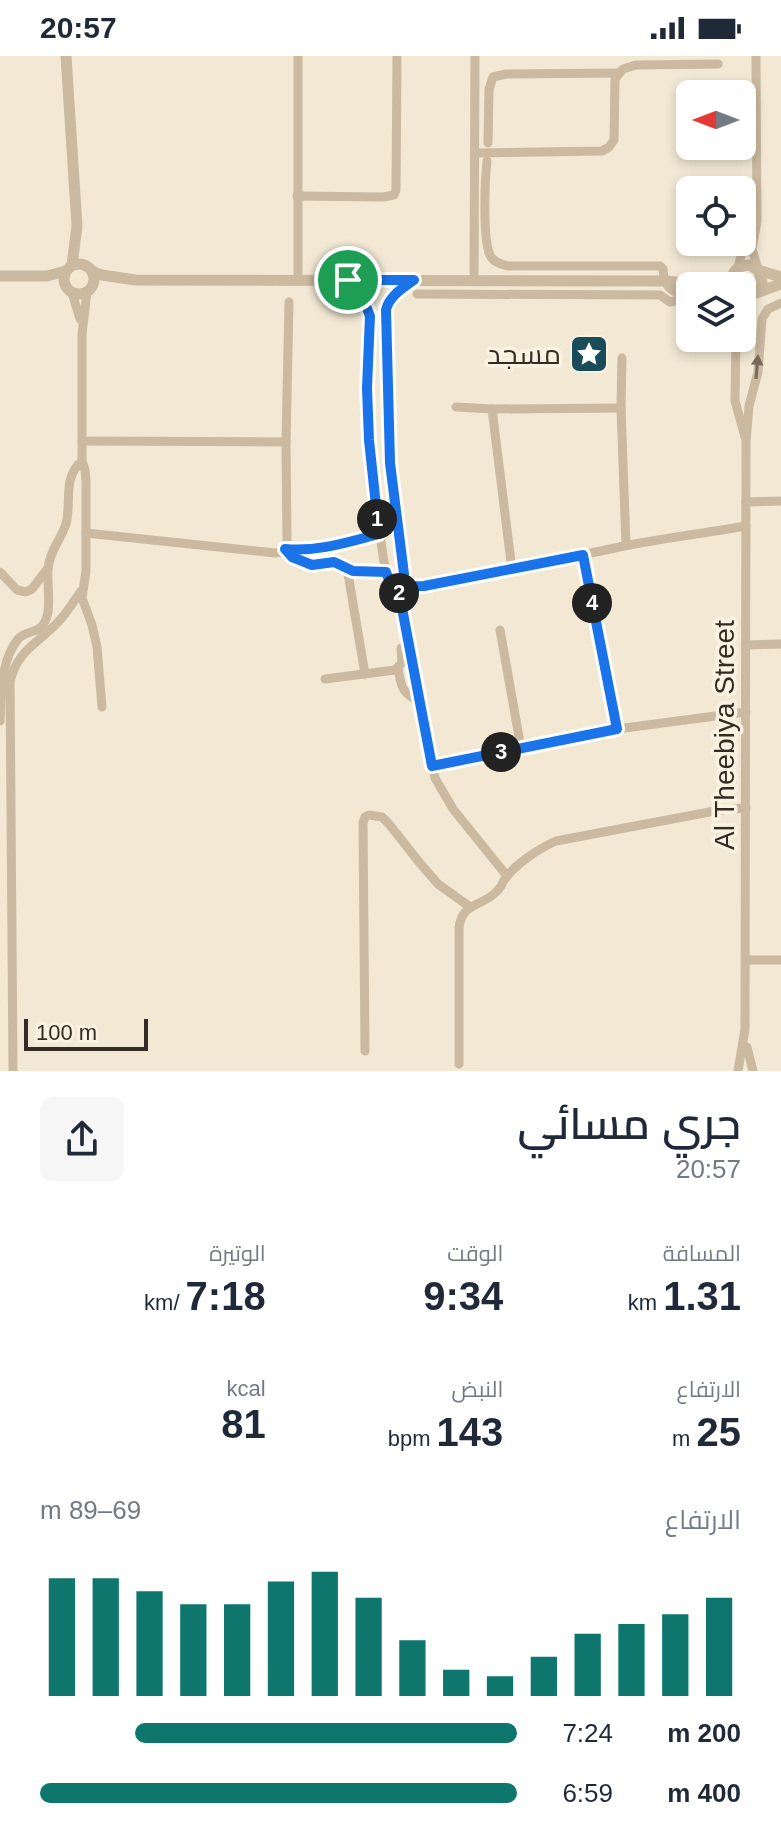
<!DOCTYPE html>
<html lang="ar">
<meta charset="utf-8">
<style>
body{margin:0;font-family:Arial,Cairo,sans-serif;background:#f6f6f7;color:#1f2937;direction:rtl;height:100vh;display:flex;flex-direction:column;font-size:30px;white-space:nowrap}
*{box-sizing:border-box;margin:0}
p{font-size:26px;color:#747a83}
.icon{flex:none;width:44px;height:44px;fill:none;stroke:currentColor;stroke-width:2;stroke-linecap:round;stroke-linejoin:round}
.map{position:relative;height:1015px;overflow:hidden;direction:ltr}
.panel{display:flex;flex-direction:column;background:#fff;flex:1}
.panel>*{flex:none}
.needle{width:52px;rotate:270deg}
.fabs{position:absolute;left:676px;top:24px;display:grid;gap:16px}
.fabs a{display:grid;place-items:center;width:80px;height:80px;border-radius:12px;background:#fff;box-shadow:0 4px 12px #0003;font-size:40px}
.scale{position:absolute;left:24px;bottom:20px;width:124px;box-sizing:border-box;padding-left:8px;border:4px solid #342b24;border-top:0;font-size:22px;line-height:28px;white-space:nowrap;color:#342b24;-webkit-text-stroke:6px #faf2e1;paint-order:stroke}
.pin{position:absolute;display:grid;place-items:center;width:68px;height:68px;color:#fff;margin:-34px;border:4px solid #fff;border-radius:50%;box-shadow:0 2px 8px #0007}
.km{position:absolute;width:40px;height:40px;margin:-20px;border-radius:50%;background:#222;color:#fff;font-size:22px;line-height:40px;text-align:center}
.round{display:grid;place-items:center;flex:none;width:84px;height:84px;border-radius:12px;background:#f6f6f7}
.headline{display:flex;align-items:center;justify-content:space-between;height:136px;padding:0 40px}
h1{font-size:44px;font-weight:600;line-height:60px}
.figures{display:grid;grid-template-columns:repeat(3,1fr);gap:12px;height:136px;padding:8px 40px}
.figures div{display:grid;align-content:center}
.figures b{font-size:40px;font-weight:600}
.figures small{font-size:22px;font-weight:400}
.figures p{font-size:22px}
.chart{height:224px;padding:16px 40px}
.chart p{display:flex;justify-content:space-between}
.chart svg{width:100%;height:144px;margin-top:8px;stroke:#0f766e;stroke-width:6}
ul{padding:0 40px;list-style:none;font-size:26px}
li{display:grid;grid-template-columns:128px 96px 1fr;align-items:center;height:60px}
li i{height:20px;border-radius:10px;background:#0f766e}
.status{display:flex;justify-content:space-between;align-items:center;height:56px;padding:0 40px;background:#fff;direction:ltr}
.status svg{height:22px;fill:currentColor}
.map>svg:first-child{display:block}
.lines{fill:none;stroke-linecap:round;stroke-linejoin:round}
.minor{stroke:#cbb9a0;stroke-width:9}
.tertiary{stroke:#cbb9a0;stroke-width:11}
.oneway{fill:#786b5c}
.route-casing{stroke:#fff;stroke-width:16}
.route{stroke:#1a73e8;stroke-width:10}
.labels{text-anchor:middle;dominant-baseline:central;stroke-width:7;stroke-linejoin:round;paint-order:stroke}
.poi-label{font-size:28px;fill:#342b24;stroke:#faf2e1;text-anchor:end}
.street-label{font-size:28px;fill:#342b24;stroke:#faf2e1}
</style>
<div class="status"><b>20:57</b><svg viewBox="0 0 49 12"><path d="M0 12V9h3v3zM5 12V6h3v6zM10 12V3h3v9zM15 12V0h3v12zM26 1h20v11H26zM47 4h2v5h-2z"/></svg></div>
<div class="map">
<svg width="781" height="1015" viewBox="0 0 781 1015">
<rect width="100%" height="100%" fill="#f2e8d4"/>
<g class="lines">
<g class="minor">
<polyline points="298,0 298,224"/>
<polyline points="756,0 757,165 752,193 758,213"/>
<polyline points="488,87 489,33 493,21 506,18 618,17"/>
<polyline points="475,97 602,95 609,91 614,84 615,23 623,13 636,9 718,8"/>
<path d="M 487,105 C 485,124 482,186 491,201 C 495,207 501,208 508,210 L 660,210 L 663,213 C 664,232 672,236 690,242"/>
<polyline points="297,140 383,141 394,139 396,134 397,0"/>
<polyline points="738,211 747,178 755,156"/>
<polyline points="348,224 364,246 369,257 367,332 370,410 384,506 389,524 398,531"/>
<path d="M 414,224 C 403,232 389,240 386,254 L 390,407 L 392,438 L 404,518 L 402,526 L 398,531 L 435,722 L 453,753 L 507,820"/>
<polyline points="474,224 475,0"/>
<polyline points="87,236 82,278 82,405 85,414 86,425 86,515 82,542 92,569 97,591 102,651"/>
<polyline points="72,237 80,263"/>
<polyline points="417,238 660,239 670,246 689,242"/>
<polyline points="736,282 735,345 745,381"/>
<polyline points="622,302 621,352 626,489"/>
<polyline points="456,351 492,353 621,352"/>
<polyline points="492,353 512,514"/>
<polyline points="82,385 286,386"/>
<polyline points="746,446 781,445"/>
<polyline points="86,477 275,497 281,496 285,493 287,485 286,386 289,246"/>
<polyline points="285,493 292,501 312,509 334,506 353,515 386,516"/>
<path d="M 285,493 C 318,496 348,487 379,478"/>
<polyline points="583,499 617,673"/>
<polyline points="347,512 365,618"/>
<polyline points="0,516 17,534 26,536 32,533 48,512"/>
<path d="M 398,531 C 473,527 551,505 624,490 C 664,482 706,477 746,470"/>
<polyline points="500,574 521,692"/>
<polyline points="746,589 781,588"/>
<path d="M 398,612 C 401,631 402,637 420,646"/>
<polyline points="325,623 395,614 402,607 401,592"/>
<path d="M 0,665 C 2,637 0,606 18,583 C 30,571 43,581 48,556 C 50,542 47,527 48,513 C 49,496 61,483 66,468 C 72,445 62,422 82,405"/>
<polyline points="432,710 617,673 746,656"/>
<polyline points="746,904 781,904"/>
<polyline points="747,991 753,1015"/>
<polyline points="365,995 363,767 365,761 369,759 382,761 389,768 419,806 438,828 470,851"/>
<path d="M 459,1008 L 459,872 C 462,845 484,851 498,834 C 505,826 499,831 505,823 C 515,808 540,792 556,785 L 720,754 L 746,752"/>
<path d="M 13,1015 L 10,625 C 19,592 37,589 58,566 C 67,557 74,545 81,535"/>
<polyline points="738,1015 745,973 746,385 749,350 758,316 762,263 768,253 781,247"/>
</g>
<g class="tertiary">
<polyline points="66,0 77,170 72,209"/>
<circle cx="79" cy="223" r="15"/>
<polyline points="758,214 781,221"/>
<polyline points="92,215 102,219 135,224 664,225 724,230"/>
<polyline points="0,220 47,220 66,215"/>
<path d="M 732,230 C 730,217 737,209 750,209 L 758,214 L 762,226 C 760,237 752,241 742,239"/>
<polyline points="756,237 781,228"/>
</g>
</g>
<defs><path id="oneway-solid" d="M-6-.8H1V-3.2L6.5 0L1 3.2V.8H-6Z" transform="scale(2)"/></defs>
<use class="oneway" href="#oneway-solid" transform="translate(757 311) rotate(-85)"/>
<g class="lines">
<g class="route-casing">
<path id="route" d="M 348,224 L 366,250 L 370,260 L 367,332 L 369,384 L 379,478 C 348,486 318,496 285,493 L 292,501 L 312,509 L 334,506 L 353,515 L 386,516 L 389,524 L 398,531 L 432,710 L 617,673 L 583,499 L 424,530 L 398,531 L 402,526 L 404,518 L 390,407 L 386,254 C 389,240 403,232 414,224 L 348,224"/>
</g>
<use href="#route" class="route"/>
</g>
<defs>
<g id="sight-square" transform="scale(2)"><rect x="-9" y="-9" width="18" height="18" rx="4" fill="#174c58" stroke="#faf2e1"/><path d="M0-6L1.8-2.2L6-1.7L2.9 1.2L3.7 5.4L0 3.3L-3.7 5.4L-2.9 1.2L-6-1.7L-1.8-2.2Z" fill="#fff"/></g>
</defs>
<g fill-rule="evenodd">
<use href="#sight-square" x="589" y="298"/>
</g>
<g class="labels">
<g class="poi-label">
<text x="561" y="298">مسجد</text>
</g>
<g class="street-label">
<text transform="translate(724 679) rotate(-90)">Al Theebiya Street</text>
</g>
</g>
</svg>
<div class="fabs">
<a><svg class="needle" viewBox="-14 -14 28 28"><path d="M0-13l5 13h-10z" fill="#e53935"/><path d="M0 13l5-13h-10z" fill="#747a83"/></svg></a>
<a><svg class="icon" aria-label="locate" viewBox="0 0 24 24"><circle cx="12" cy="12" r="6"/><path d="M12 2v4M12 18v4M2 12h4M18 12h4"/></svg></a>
<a><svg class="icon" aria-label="layers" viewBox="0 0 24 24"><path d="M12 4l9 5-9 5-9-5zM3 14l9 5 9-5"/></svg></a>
</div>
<div class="scale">100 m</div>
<div class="pin" style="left:348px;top:224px;background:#1e9e55"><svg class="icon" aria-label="arrive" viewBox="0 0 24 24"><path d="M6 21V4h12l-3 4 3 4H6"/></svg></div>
<b class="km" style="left:377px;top:463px">1</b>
<b class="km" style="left:399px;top:537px">2</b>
<b class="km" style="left:501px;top:696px">3</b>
<b class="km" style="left:592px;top:547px">4</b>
</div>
<section class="panel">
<div class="headline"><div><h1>جري مسائي</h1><p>20:57</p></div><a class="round"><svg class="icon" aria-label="share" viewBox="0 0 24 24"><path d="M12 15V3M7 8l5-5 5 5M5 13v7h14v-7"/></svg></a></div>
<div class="figures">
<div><p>المسافة</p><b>1.31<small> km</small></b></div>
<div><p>الوقت</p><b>9:34</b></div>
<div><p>الوتيرة</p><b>7:18<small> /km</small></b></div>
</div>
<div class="figures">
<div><p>الارتفاع</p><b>25<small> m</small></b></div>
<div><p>النبض</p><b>143<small> bpm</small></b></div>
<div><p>kcal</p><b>81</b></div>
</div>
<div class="chart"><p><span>الارتفاع</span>69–89 m</p>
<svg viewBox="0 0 160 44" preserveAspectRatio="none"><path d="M5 44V8M15 44V8M25 44V12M35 44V16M45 44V16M55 44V9M65 44V6M75 44V14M85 44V27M95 44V36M105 44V38M115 44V32M125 44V25M135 44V22M145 44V19M155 44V14"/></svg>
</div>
<ul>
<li><b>200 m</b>7:24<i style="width:80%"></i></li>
<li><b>400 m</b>6:59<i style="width:100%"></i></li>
</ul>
</section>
